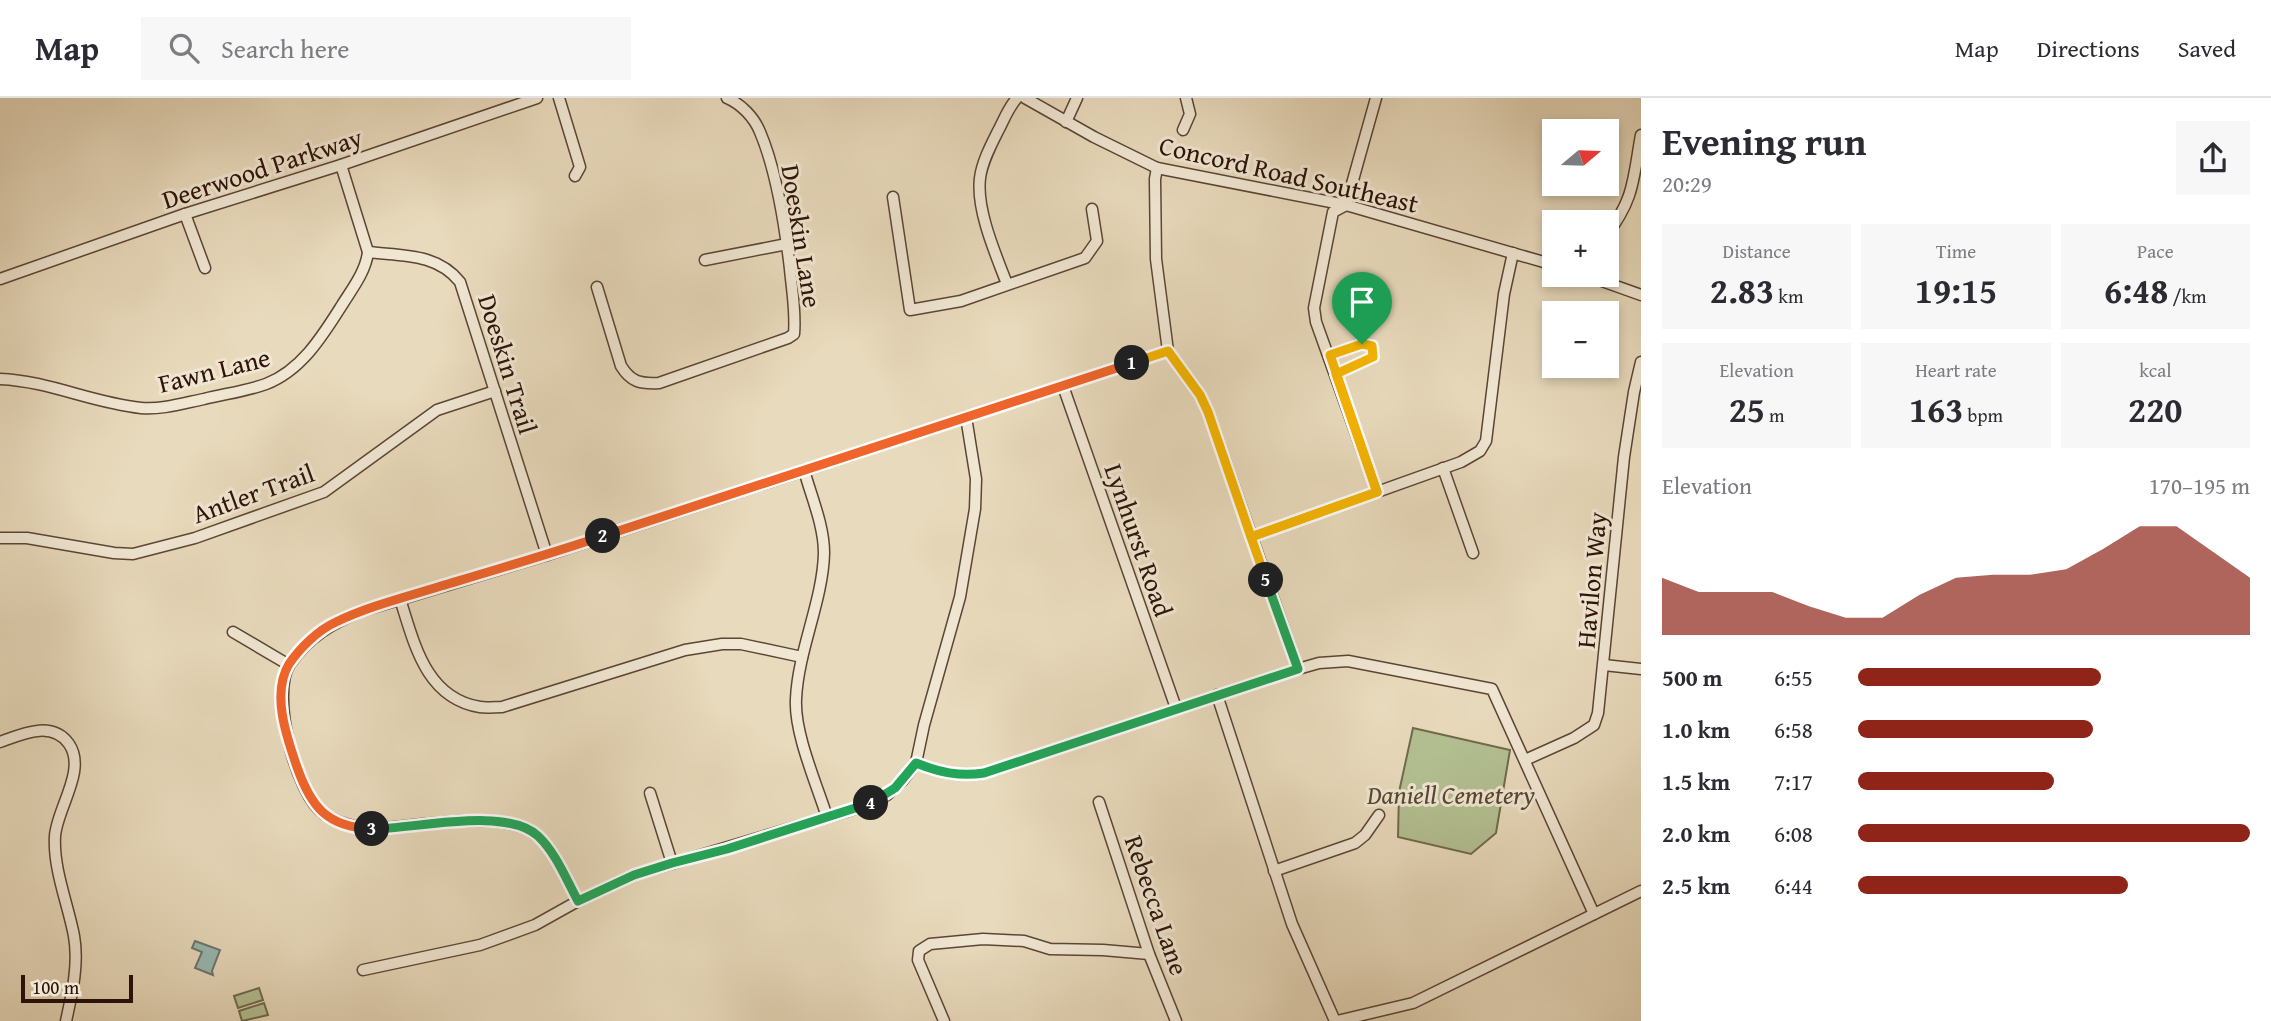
<!DOCTYPE html>
<meta charset="utf-8">
<style>
body{margin:0;font-family:"Gentium Book Plus",serif;background:#f7f7f7;color:#2b2b33;height:100vh;display:flex;flex-direction:column;font-size:26px;white-space:nowrap}
*{box-sizing:border-box;margin:0}
p{font-size:23px;color:#7c7c81}
.icon{flex:none;width:38px;height:38px;fill:none;stroke:currentColor;stroke-width:2;stroke-linecap:round;stroke-linejoin:round}
.map{position:relative;flex:1;overflow:hidden}
.panel{display:flex;flex-direction:column;background:#fff;width:630px}
.panel>*{flex:none}
.needle{width:46px;rotate:71deg}
.fabs{position:absolute;left:1542px;top:21px;display:grid;gap:14px}
.fabs a{display:grid;place-items:center;width:77px;height:77px;border-radius:0px;background:#fff;box-shadow:0 4px 10px #0003;font-size:35px}
.scale{position:absolute;left:21px;bottom:18px;width:112px;box-sizing:border-box;padding-left:7px;border:4px solid #2d1308;border-top:0;font-size:19px;line-height:24px;white-space:nowrap;color:#2d1308;-webkit-text-stroke:5px #f0e7d3;paint-order:stroke}
.pin{position:absolute;display:grid;place-items:center;width:60px;height:60px;color:#fff;margin:-72px -30px;border-radius:50% 50% 50% 0;rotate:-45deg;box-shadow:0 0 7px #0007}
.pin .icon{rotate:45deg}
.km{position:absolute;width:35px;height:35px;margin:-18px;border-radius:50%;background:#222;color:#fff;font-size:19px;line-height:35px;text-align:center}
.round{display:grid;place-items:center;flex:none;width:74px;height:74px;border-radius:0px;background:#f7f7f7}
.overview{display:flex;align-items:center;justify-content:space-between;height:119px;padding:0 21px}
h1{font-size:38px;font-weight:600;line-height:52px}
.figures{display:grid;grid-template-columns:repeat(3,1fr);gap:10px;height:119px;padding:7px 21px}
.figures div{display:grid;align-content:center;border-radius:0px;background:#f7f7f7;text-align:center}
.figures b{font-size:35px;font-weight:600}
.figures small{font-size:19px;font-weight:400}
.figures p{font-size:19px}
.chart{height:196px;padding:14px 21px}
.chart p{display:flex;justify-content:space-between}
.chart svg{width:100%;height:126px;margin-top:7px;fill:#8f2418;opacity:.7}
ul{padding:0 21px;list-style:none;font-size:23px}
li{display:grid;grid-template-columns:112px 84px 1fr;align-items:center;height:52px}
li i{height:18px;border-radius:9px;background:#8f2418}
header{display:flex;align-items:center;gap:42px;box-sizing:border-box;height:98px;padding:0 35px;background:#fff;border-bottom:2px solid #e1e1e2}
header strong{font-size:33px}
nav{display:flex;gap:38px;margin-inline-start:auto;font-size:24px}
.search{width:490px;height:63px;background:#f7f7f7;display:flex;align-items:center;gap:18px;box-sizing:border-box;padding:0 24px;border-radius:0px;color:#7c7c81;font-size:26px}
main{display:flex;flex:1;min-height:0}
.map>svg:first-child{display:block}
.green{fill:#b3c092;stroke:#706a4d;stroke-width:2}
.water{fill:#97bab3;stroke:#6d776f;stroke-width:2}
.lines{fill:none;stroke-linecap:round;stroke-linejoin:round}
.minor-casing{stroke:#5c4535;stroke-width:13}
.minor{stroke:#f0e7d3;stroke-width:10}
.split-1-casing{stroke:#fff;stroke-width:14}
.split-2-casing{stroke:#fff;stroke-width:14}
.split-3-casing{stroke:#fff;stroke-width:14}
.split-4-casing{stroke:#fff;stroke-width:14}
.split-5-casing{stroke:#fff;stroke-width:14}
.split-6-casing{stroke:#fff;stroke-width:14}
.split-1{stroke:#f5b400;stroke-width:9}
.split-2{stroke:#f0652b;stroke-width:9}
.split-3{stroke:#f0652b;stroke-width:9}
.split-4{stroke:#22a559;stroke-width:9}
.split-5{stroke:#22a559;stroke-width:9}
.split-6{stroke:#f5b400;stroke-width:9}
.labels{text-anchor:middle;dominant-baseline:central;stroke-width:6;stroke-linejoin:round;paint-order:stroke}
.street-label{font-size:26px;fill:#2d1308;stroke:#f0e7d3}
.park-label{font-size:26px;font-style:italic;fill:#554731;stroke:#f0e7d3}
</style>
<header>
<strong>Map</strong>
<div class="search"><svg class="icon" aria-label="search" viewBox="0 0 24 24"><circle cx="10" cy="10" r="6"/><path d="M15 15l6 6"/></svg>Search here</div>
<nav><a>Map</a><a>Directions</a><a>Saved</a></nav>
</header>
<main>
<div class="map">
<svg width="1641" height="923" viewBox="0 0 1641 923">
<rect width="100%" height="100%" fill="#e8dabc"/>
<filter id="stains"><feTurbulence type="fractalNoise" baseFrequency=".00286" numOctaves="4"/><feColorMatrix values="0 0 0 0 .2 0 0 0 0 .09 0 0 0 0 .02 0 0 0 .5 -.17"/></filter>
<radialGradient id="worn" r=".72"><stop offset=".6" stop-color="#630" stop-opacity="0"/><stop offset="1" stop-color="#630" stop-opacity=".3"/></radialGradient>
<g class="green">
<polygon points="1413,630 1510,652 1496,735 1471,756 1398,739 1399,694"/>
<polygon points="259,890 263,902 238,910 234,898"/>
<polygon points="264,905 268,917 242,923 239,913"/>
</g>
<polygon class="water" points="195,843 220,852 212,873 213,877 195,870 202,854 192,850"/>
<g class="lines">
<g class="minor-casing">
<g id="minor">
<polyline points="559,0 580,69 575,78"/>
<polyline points="1025,0 1094,39 1157,70 1346,107 1554,167"/>
<polyline points="1376,0 1346,107 1333,114 1314,210 1316,224 1377,394"/>
<polyline points="1066,24 1077,0"/>
<polyline points="1183,32 1190,16 1186,0"/>
<polyline points="1157,70 1155,81 1156,161 1168,253 1200,297 1208,314 1298,571"/>
<polyline points="893,99 910,212 961,203 1085,160 1097,143 1092,111"/>
<polyline points="185,116 205,170"/>
<path d="M 1606,138 C 1635,100 1633,81 1641,37"/>
<path d="M 368,154 C 402,158 437,155 460,184 L 547,457"/>
<polyline points="705,162 787,146"/>
<polyline points="1585,177 1641,197"/>
<polyline points="0,181 185,116 341,67 537,0"/>
<path d="M 1007,186 C 996,157 976,112 980,80 C 982,64 991,47 998,33 C 1004,22 1008,10 1017,0"/>
<path d="M 597,189 L 621,268 C 631,284 640,286 659,285 L 788,240 L 794,236 C 796,214 792,193 790,171 C 785,128 777,74 760,34 C 754,19 741,6 727,0"/>
<polyline points="1330,257 1362,246 1372,248 1373,259 1336,276"/>
<path d="M 0,281 C 49,283 92,305 141,310 C 161,312 184,305 204,301 C 224,296 247,293 266,286 C 302,272 323,237 342,207 C 352,191 366,173 368,154 L 341,67"/>
<polyline points="1063,288 1176,610"/>
<polyline points="1443,370 1473,455"/>
<path d="M 804,372 C 811,398 824,427 824,455 C 823,502 798,553 796,601 C 794,635 817,687 827,719"/>
<polyline points="1251,439 1461,364 1480,353 1486,343 1504,196 1513,155"/>
<polyline points="0,440 27,440 114,455 133,456 195,440 324,394 437,312 495,293"/>
<path d="M 400,501 C 414,544 425,600 480,609 C 486,610 495,609 502,609 L 685,552 L 722,546 L 741,546 L 802,559"/>
<polyline points="233,534 289,567"/>
<polyline points="1604,567 1641,571"/>
<polyline points="1217,597 1292,826 1335,923"/>
<path d="M 0,644 C 22,636 52,622 69,646 C 87,672 57,710 55,738 C 53,771 68,806 74,838 C 79,866 72,896 66,923"/>
<polyline points="1525,662 1574,640 1594,627 1598,615 1624,359 1634,294 1641,264"/>
<path d="M 916,665 C 939,674 959,679 984,675 L 1298,571 L 1319,565 L 1348,563 L 1492,591 L 1594,816"/>
<polyline points="650,695 672,765"/>
<polyline points="1099,704 1149,856 1176,923"/>
<polyline points="1274,773 1355,745 1365,737 1379,717"/>
<path d="M 578,803 C 566,781 555,750 534,735 C 502,712 415,728 375,731 C 357,730 339,726 324,716 C 296,697 270,596 290,566 C 308,539 333,525 362,513 L 547,457 L 1168,253"/>
<polyline points="363,872 480,847 535,827 578,803 634,777 845,714 877,703 887,697 903,682 916,665 924,627 960,499 975,411 976,381 966,319"/>
<polyline points="944,923 918,862 919,853 930,846 983,841 1024,843 1050,851 1103,852 1149,856"/>
<polyline points="1337,923 1413,905 1641,793"/>
</g>
</g>
<use href="#minor" class="minor"/>
</g>
<g class="lines">
<g class="split-1-casing">
<polyline id="split-1" points="1132,265 1168,253 1200,297 1208,314 1251,439 1377,394 1330,257 1362,246"/>
</g>
<g class="split-2-casing">
<polyline id="split-2" points="603,438 1132,265"/>
</g>
<g class="split-3-casing">
<path id="split-3" d="M 372,731 C 327,729 311,709 297,669 C 287,640 271,596 289,566 C 300,550 318,532 336,524 C 369,508 406,499 441,488 C 495,472 550,456 603,438"/>
</g>
<g class="split-4-casing">
<path id="split-4" d="M 372,731 C 415,731 505,708 538,738 C 556,755 566,781 578,803 L 634,777 L 672,765 L 727,751 L 871,705"/>
</g>
<g class="split-5-casing">
<path id="split-5" d="M 871,705 L 895,690 L 916,665 C 939,674 959,679 984,675 L 1298,571 L 1266,482"/>
</g>
<g class="split-6-casing">
<polyline id="split-6" points="1266,482 1251,439 1377,394 1336,276 1373,259 1372,248 1362,246"/>
</g>
<use href="#split-1" class="split-1"/>
<use href="#split-2" class="split-2"/>
<use href="#split-3" class="split-3"/>
<use href="#split-4" class="split-4"/>
<use href="#split-5" class="split-5"/>
<use href="#split-6" class="split-6"/>
</g>
<g class="labels">
<g class="street-label">
<text transform="translate(262 70) rotate(-18)">Deerwood Parkway</text>
<text transform="translate(1289 76) rotate(13)">Concord Road Southeast</text>
<text transform="translate(802 138) rotate(81)">Doeskin Lane</text>
<text transform="translate(508 266) rotate(73)">Doeskin Trail</text>
<text transform="translate(214 272) rotate(-14)">Fawn Lane</text>
<text transform="translate(253 395) rotate(-20)">Antler Trail</text>
<text transform="translate(1139 442) rotate(71)">Lynhurst Road</text>
<text transform="translate(1591 482) rotate(-85)">Havilon Way</text>
<text transform="translate(1157 807) rotate(71)">Rebecca Lane</text>
</g>
<g class="park-label">
<text x="1451" y="696">Daniell Cemetery</text>
</g>
</g>
<rect width="100%" height="100%" filter="url(#stains)"/>
<rect width="100%" height="100%" fill="url(#worn)"/>
</svg>
<div class="fabs">
<a><svg class="needle" viewBox="-14 -14 28 28"><path d="M0-13l5 13h-10z" fill="#e53935"/><path d="M0 13l5-13h-10z" fill="#7c7c81"/></svg></a>
<a>+</a>
<a>−</a>
</div>
<div class="scale">100 m</div>
<div class="pin" style="left:1362px;top:246px;background:#1e9e55"><svg class="icon" aria-label="arrive" viewBox="0 0 24 24"><path d="M6 21V4h12l-3 4 3 4H6"/></svg></div>
<b class="km" style="left:1132px;top:265px">1</b>
<b class="km" style="left:603px;top:438px">2</b>
<b class="km" style="left:372px;top:731px">3</b>
<b class="km" style="left:871px;top:705px">4</b>
<b class="km" style="left:1266px;top:482px">5</b>
</div>
<section class="panel">
<div class="overview"><div><h1>Evening run</h1><p>20:29</p></div><a class="round"><svg class="icon" aria-label="share" viewBox="0 0 24 24"><path d="M12 15V3M7 8l5-5 5 5M5 13v7h14v-7"/></svg></a></div>
<div class="figures">
<div><p>Distance</p><b>2.83<small> km</small></b></div>
<div><p>Time</p><b>19:15</b></div>
<div><p>Pace</p><b>6:48<small> /km</small></b></div>
</div>
<div class="figures">
<div><p>Elevation</p><b>25<small> m</small></b></div>
<div><p>Heart rate</p><b>163<small> bpm</small></b></div>
<div><p>kcal</p><b>220</b></div>
</div>
<div class="chart"><p><span>Elevation</span>170–195 m</p>
<svg viewBox="0 0 160 44" preserveAspectRatio="none"><path d="M0 44V24L10 29L20 29L30 29L40 34L50 38L60 38L70 30L80 24L90 23L100 23L110 21L120 14L130 6L140 6L150 15L160 24V44z"/></svg>
</div>
<ul>
<li><b>500 m</b>6:55<i style="width:62%"></i></li>
<li><b>1.0 km</b>6:58<i style="width:60%"></i></li>
<li><b>1.5 km</b>7:17<i style="width:50%"></i></li>
<li><b>2.0 km</b>6:08<i style="width:100%"></i></li>
<li><b>2.5 km</b>6:44<i style="width:69%"></i></li>
</ul>
</section>
</main>
